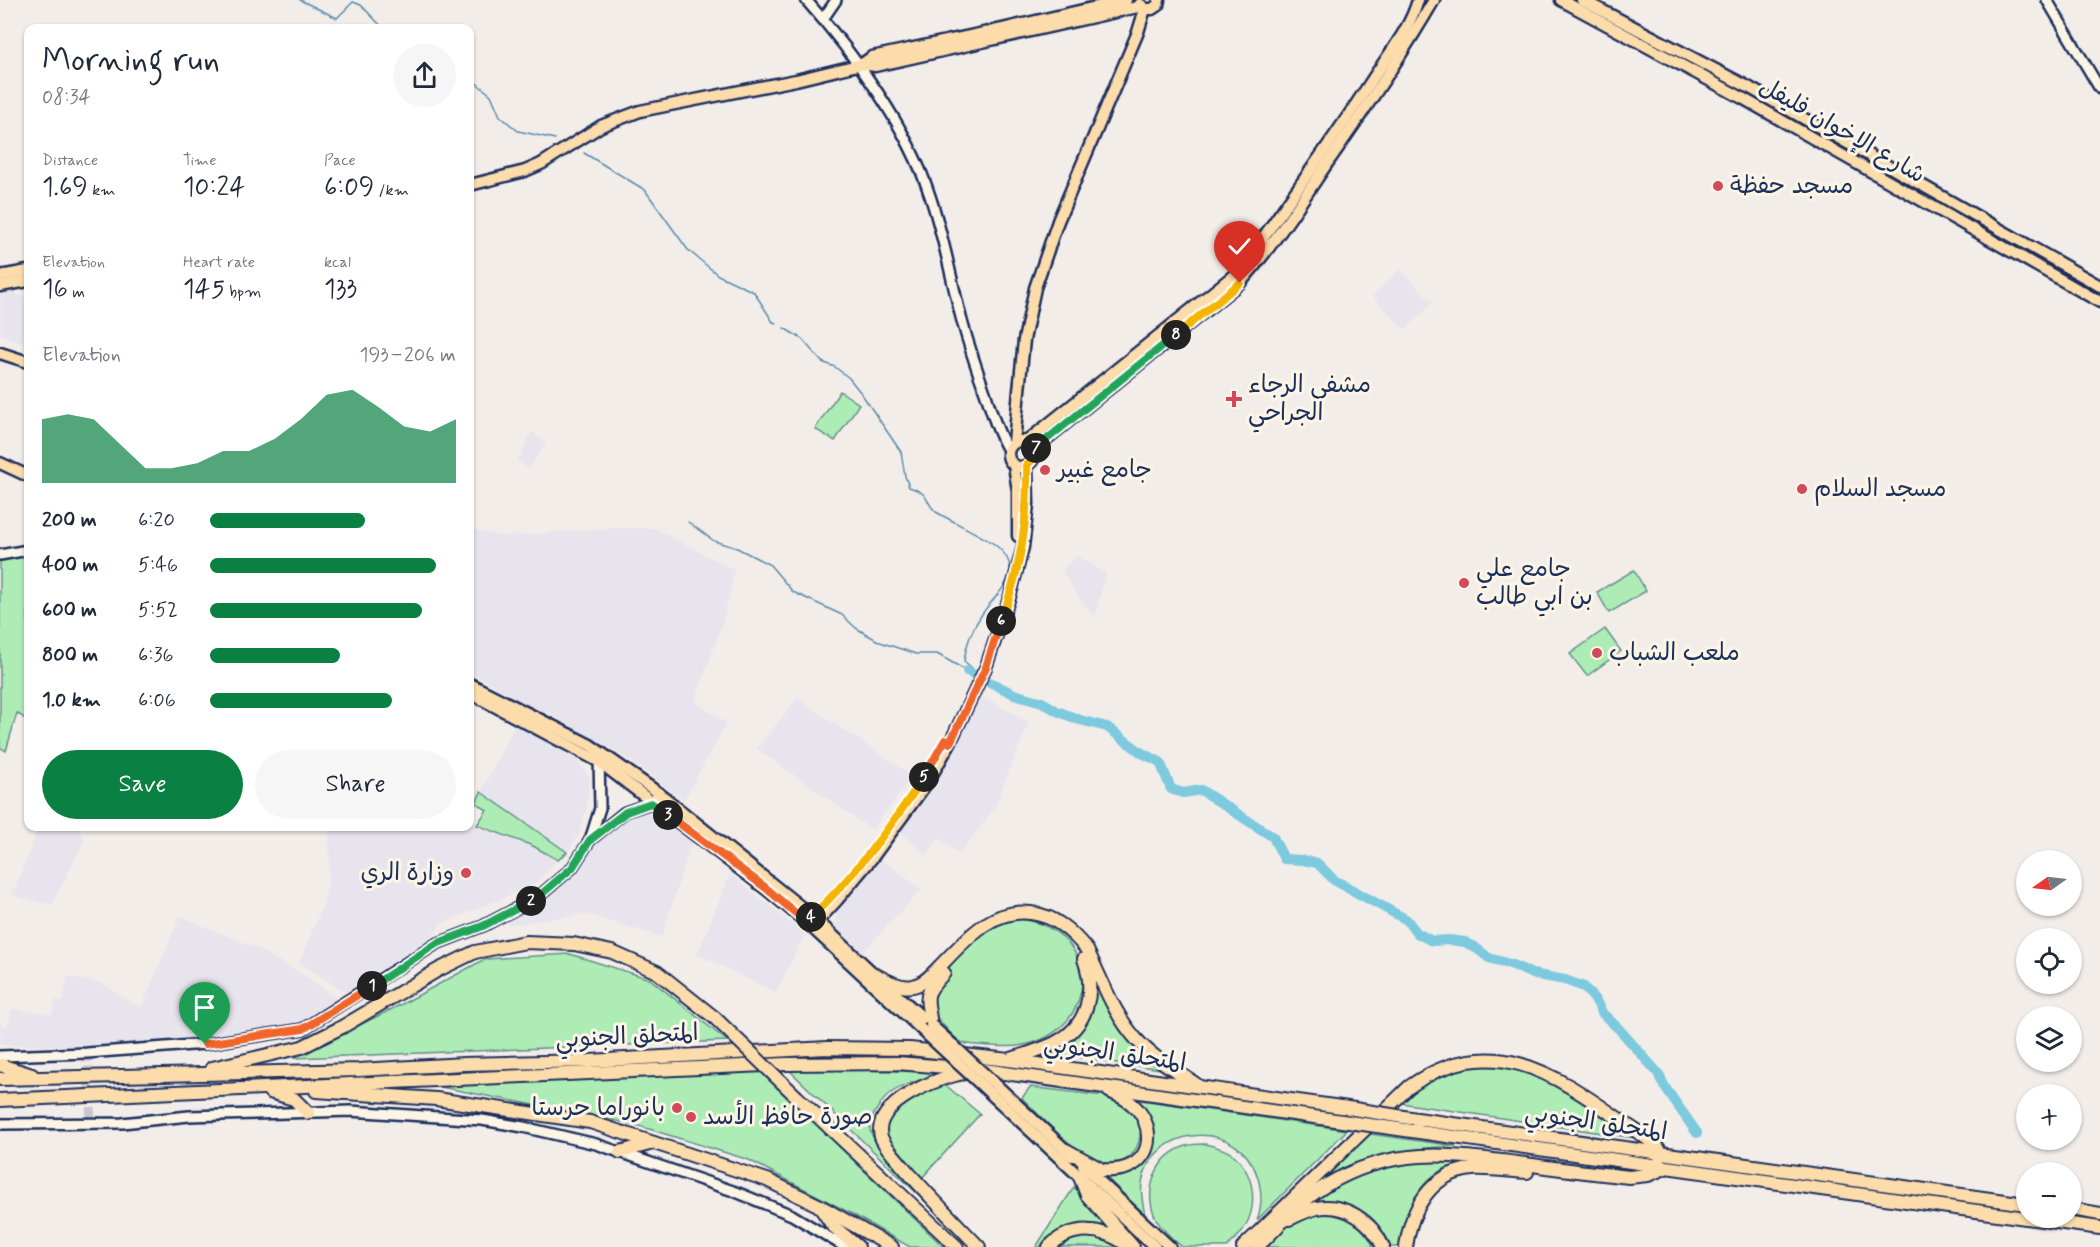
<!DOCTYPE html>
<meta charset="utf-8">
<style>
body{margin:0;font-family:Mynerve,"Playpen Sans Arabic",sans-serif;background:#f6f6f7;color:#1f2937;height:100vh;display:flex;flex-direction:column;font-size:22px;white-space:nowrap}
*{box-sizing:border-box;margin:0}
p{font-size:20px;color:#747a83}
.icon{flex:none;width:33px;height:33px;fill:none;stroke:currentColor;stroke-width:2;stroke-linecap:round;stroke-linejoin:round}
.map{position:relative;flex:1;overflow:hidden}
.sheet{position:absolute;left:24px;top:24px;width:450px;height:807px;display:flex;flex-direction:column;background:#fff;border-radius:12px;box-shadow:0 2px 4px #0004}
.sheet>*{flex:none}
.needle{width:39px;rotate:256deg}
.controls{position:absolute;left:2016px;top:850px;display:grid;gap:12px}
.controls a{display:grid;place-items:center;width:66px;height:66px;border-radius:50%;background:#fff;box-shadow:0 2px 4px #0004;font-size:30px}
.pin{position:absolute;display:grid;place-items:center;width:51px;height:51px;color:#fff;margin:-62px -26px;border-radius:50% 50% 50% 0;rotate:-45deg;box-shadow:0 0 6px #0007}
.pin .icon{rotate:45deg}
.km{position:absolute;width:30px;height:30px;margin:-15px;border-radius:50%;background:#222;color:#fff;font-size:16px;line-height:30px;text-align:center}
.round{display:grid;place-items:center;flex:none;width:63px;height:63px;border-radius:32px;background:#f6f6f7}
.summary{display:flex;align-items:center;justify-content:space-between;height:102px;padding:0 18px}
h1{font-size:33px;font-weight:600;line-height:45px}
.figures{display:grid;grid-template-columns:repeat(3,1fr);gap:9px;height:102px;padding:6px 18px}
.figures div{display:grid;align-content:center}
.figures b{font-size:26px;font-weight:600}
.figures small{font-size:16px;font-weight:400}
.figures p{font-size:16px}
.chart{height:168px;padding:12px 18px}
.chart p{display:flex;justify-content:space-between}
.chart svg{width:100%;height:108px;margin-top:6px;fill:#0b8043;opacity:.7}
.button{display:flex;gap:12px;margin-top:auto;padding:12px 18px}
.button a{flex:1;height:69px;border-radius:36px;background:#0b8043;color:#fff;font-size:24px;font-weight:600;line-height:69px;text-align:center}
.button a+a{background:#f6f6f7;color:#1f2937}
ul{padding:0 18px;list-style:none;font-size:20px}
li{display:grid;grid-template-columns:96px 72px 1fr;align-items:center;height:45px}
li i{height:15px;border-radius:8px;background:#0b8043}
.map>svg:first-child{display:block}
.built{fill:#e8e4ed}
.green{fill:#adedb5;stroke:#648e8a;stroke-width:1.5}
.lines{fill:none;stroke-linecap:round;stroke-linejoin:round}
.stream{stroke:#568baa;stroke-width:1.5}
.river{stroke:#7dc9dd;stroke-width:10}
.secondary-tunnel{stroke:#c8c7cd;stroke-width:9;stroke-dasharray:9 4.5;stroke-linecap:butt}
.secondary-casing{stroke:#1b2f5e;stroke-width:14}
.primary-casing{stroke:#1b2f5e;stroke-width:15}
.highway-casing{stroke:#1b2f5e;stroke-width:16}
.secondary{stroke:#fcf5e5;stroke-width:9}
.primary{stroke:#fddcac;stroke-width:10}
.highway{stroke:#fddcac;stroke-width:12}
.primary-bridge-casing{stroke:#1b2f5e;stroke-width:15;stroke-linecap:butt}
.highway-bridge-casing{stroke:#1b2f5e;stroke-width:16;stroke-linecap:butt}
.primary-bridge{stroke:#fddcac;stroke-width:10}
.highway-bridge{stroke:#fddcac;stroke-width:12}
.split-1-casing{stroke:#fff;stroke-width:12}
.split-2-casing{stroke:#fff;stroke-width:12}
.split-3-casing{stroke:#fff;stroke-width:12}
.split-4-casing{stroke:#fff;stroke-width:12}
.split-5-casing{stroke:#fff;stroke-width:12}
.split-6-casing{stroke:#fff;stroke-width:12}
.split-7-casing{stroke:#fff;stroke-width:12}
.split-8-casing{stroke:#fff;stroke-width:12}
.split-9-casing{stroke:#fff;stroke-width:12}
.split-1{stroke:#f0652b;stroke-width:8}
.split-2{stroke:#22a559;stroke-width:8}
.split-3{stroke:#22a559;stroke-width:8}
.split-4{stroke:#f0652b;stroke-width:8}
.split-5{stroke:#f5b400;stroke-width:8}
.split-6{stroke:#f0652b;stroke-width:8}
.split-7{stroke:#f5b400;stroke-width:8}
.split-8{stroke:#22a559;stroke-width:8}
.split-9{stroke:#f5b400;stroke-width:8}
.poi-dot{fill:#d1495b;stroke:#fcf5e5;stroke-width:2}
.labels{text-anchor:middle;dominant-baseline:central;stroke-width:6;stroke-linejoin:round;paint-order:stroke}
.street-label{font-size:24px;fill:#1b2f5e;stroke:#fcf5e5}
.poi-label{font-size:24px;fill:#1b2f5e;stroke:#fcf5e5;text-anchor:start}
</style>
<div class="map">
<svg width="2100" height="1247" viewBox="0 0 2100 1247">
<rect width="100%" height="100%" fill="#f3ede9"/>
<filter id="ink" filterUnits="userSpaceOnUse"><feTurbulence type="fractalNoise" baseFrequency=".0167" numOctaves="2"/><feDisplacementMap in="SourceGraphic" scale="12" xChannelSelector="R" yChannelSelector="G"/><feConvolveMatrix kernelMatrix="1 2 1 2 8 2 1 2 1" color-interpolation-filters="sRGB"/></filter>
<g filter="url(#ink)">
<g class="built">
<polygon points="1400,269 1433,303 1405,330 1372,296"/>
<polygon points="5,288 24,297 28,296 28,345 0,334 0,289"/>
<polygon points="531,431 546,443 529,469 516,460 522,454"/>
<polygon points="615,528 654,528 735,570 723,621 695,702 727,723 684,800 626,758 591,737 570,728 552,714 534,709 470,672 470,529 502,536"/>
<polygon points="1077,556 1106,573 1095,616 1082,603 1062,570"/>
<polygon points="978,694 1029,722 994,809 960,854 939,838 926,855 898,831"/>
<polygon points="797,698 913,776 872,830 757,749"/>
<polygon points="516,723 577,760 590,778 586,810 579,834 567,852 481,792"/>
<polygon points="649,810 691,843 662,937 585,914 508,925 506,921 542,902 576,872 594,844 629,817"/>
<polygon points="470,822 533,846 558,860 533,886 440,924 432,937 346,992 299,963 324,902 329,876 329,830 342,826 470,826"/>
<polygon points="39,827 77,827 85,839 52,905 12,895"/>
<polygon points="878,857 922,889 861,954 835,926 838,907"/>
<polygon points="730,874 805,934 776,993 697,954"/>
<polygon points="180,916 254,947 311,979 337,999 301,1024 204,1039 85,1046 0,1045 0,1024 7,1027 12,1009 52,1014 55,1000 63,1001 67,976 103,984 141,1008"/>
</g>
<g class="green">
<polygon points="840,391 859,404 835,441 815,429"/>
<polygon points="28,553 28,721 17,713 6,751 0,747 0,559"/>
<polygon points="1634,570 1646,591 1609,613 1597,592"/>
<polygon points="1605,629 1621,651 1587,676 1570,654"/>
<polygon points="481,792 567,852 558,860 533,846 477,825 487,810 476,803"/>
<path d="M 1019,919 C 1115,931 1097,1056 993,1046 C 985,1045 969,1046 961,1042 C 951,1036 938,1018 929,1009 L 935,981 L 984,929 L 1006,920 Z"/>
<polygon points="570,954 650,979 727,1041 294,1058 404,1003 485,959"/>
<polygon points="1088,966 1104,1000 1167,1070 1032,1051 1078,1022"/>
<polygon points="1498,1065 1549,1079 1589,1104 1635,1138 1394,1102 1443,1073 1467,1066"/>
<path d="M 787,1068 L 930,1072 L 934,1075 C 920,1080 903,1084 891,1093 C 882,1100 870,1116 870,1128 C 870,1146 938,1211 953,1228 Z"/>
<polygon points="759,1070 944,1247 910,1247 852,1214 749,1160 633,1124 425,1084"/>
<polygon points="943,1083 980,1114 920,1180 883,1137 890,1110"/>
<path d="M 1030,1087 C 1052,1090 1073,1092 1095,1095 C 1101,1096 1111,1095 1118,1098 C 1158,1115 1140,1179 1096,1160 C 1069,1148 1043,1119 1022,1098 Z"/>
<path d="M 1134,1099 L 1347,1130 L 1257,1220 C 1263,1204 1262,1190 1257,1175 C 1238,1118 1152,1124 1142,1183 C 1140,1194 1143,1204 1145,1215 L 1100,1171 L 1122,1170 L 1146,1148 Z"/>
<path d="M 1363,1133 L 1456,1146 C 1401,1148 1352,1159 1306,1190 Z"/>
<path d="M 1205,1144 C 1215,1146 1226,1149 1235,1156 C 1256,1177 1259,1210 1240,1234 C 1236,1239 1231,1243 1227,1247 L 1182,1247 C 1173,1239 1162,1230 1156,1219 C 1143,1191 1155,1156 1186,1146 C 1192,1144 1199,1144 1205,1144 Z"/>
<path d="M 1409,1160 L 1472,1162 C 1463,1164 1452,1165 1444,1169 C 1415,1183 1405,1217 1401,1247 L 1387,1247 L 1362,1214 L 1304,1207 L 1333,1186 L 1350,1177 Z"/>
<polygon points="1074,1187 1116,1234 1091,1224 1065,1227 1040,1247 1036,1247"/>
<path d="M 1315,1212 C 1343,1213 1361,1221 1374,1247 L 1267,1247 L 1291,1222 Z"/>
<polygon points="1091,1234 1113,1242 1118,1247 1053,1247 1068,1236"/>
</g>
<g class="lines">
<g class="stream">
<polyline points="300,0 337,18 353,2 361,5 383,28"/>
<polyline points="470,78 491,95 500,116 518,131 555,139"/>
<polyline points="584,153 645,190 688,250 718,275 754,292 773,322 776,323"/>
<path d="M 784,328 L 802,339 L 822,362 L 835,367 L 849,378 L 861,393 L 901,452 L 905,476 L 909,487 C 931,494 924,501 936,512 C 955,523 976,532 994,544 C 1029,571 998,591 982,614 C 972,629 966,643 964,661 L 972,668 L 973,674"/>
<polyline points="688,522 714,541 737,548 770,565 793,592 842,615 856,628 880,642 916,654 937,654 967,671"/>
</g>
<polyline class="river" points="967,671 1014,694 1042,702 1057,711 1080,720 1107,727 1142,753 1160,762 1171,789 1183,793 1201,790 1273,837 1284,859 1303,860 1317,863 1334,880 1407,920 1417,933 1432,941 1449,940 1465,942 1476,948 1489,958 1513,965 1532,974 1565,980 1584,987 1596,1001 1603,1014 1619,1029 1658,1073 1666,1089 1697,1133"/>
<polyline class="secondary-tunnel" points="87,1053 91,1122"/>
<g class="secondary-casing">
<g id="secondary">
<path d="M 806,0 C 854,54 908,127 930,196 C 944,237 951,279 962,321 C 969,346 977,370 986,395 C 992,414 998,433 1008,450"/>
<polyline points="2047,0 2100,89"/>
<polyline points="823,19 836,0"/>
<polyline points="0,555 28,550"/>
<polyline points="590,840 600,808 599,757"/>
<polyline points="0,1056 87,1053 205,1044 303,1029 436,944 483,926 538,897 572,868 590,840 625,812 651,803 656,798"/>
<polyline points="0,1124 122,1123 189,1116 350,1111 482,1120 523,1127 596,1144 736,1192 792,1215 845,1247"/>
</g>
</g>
<g class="primary-casing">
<g id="primary">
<polyline points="1126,0 1002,29 872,57 862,64 875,66 1142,6"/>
<polyline points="1561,0 1744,99 2100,302"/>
<polyline points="1582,0 1750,88 2100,286"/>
<polyline points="1140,4 1145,9 1152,9 1158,5 1159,0"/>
<polyline points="470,185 525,171 541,164 601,126 640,111 796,80 862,64"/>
<polyline points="0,276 28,271"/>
<polyline points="0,286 28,281"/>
<polyline points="0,353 28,362"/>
<circle cx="1021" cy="454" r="13"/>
<polyline points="1014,442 1024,340 1035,288 1058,221 1138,32 1145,9"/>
<path d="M 1026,442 L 1233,276 L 1249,258 C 1290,199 1333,140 1372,80 C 1388,55 1410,29 1418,0"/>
<path d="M 1033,450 L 1240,283 C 1272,247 1299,205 1326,165 C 1364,111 1401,57 1434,0"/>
<polyline points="0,463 28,476"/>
<polyline points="1014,465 1018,491 1018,536"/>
<polyline points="470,684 590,745 660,794 812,916 891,990 931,1025"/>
<polyline points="470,693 598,761 766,889 806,922 920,1028"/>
<polyline points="814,925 837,900 872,858 929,780 950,743 986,667 1010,596 1023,547 1028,504 1027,465"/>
<polyline points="995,1084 1072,1156"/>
<polyline points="990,1093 1155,1247"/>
<polyline points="1083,1166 1170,1247"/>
</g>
</g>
<g class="highway-casing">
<g id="highway">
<path d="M 870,972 C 882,978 899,989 913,986 C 924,984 932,974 939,967 C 965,941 990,908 1031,913 C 1055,916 1072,931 1087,950 C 1102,980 1114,1015 1137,1040 C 1154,1059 1177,1071 1197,1085"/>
<path d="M 931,1025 C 927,996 922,996 944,973"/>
<path d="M 1011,1059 C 1026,1054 1041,1050 1055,1043 C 1088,1026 1096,992 1084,959"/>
<polyline points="0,1065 32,1075"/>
<polyline points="212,1068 302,1047 342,1027 438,970 475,952 526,942 574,944 612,952 657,972 715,1018"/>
<path d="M 965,1073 C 941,1076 871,1103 881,1137 C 884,1146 894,1155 900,1163 C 925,1192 952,1219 979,1247"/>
<polyline points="0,1079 359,1070 464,1064 589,1061 827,1048 910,1049 1009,1060 1348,1108"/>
<polyline points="316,1091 436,1099 590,1122 767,1180 820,1206 892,1247"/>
<polyline points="270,1092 294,1099 308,1113"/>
<polyline points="797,1097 957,1247"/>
<polyline points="0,1100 786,1064 897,1063 984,1070 1342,1121"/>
<polyline points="1410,1118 2026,1204"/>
<polyline points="1412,1131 2026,1218"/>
<polyline points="1066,1150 1099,1168"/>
<polyline points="620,1152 653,1143"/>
<path d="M 1086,1169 C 1100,1170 1116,1172 1128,1167 C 1155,1156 1153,1122 1133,1105 C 1126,1098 1117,1095 1109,1091"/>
<polyline points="1080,1177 1087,1195 1133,1247"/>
<polyline points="820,1207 833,1226 858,1247"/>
<polyline points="2072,1209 2100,1214"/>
<polyline points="2027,1218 2100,1228"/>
<path d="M 1289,1219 C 1298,1215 1307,1210 1317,1208 C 1345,1203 1372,1221 1383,1247"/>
<path d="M 1049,1247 C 1072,1224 1102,1227 1127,1245"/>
<path d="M 1243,1247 L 1409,1087 C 1505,1019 1575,1092 1654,1143 L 1659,1149 L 1660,1157"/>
<path d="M 1257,1247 C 1279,1226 1299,1202 1325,1186 C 1392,1145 1451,1154 1525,1164 C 1559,1169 1594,1173 1629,1177 L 1648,1175 L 1665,1168"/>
<path d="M 1406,1247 C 1411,1210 1430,1173 1472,1169 C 1490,1168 1509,1171 1527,1172"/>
</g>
</g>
<use href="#secondary" class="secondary"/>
<use href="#primary" class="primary"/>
<use href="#highway" class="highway"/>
<g class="primary-bridge-casing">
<g id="primary-bridge">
<polyline points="931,1025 995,1084"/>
<polyline points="920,1028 990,1093"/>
</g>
</g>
<g class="highway-bridge-casing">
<g id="highway-bridge">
<polyline points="715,1018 797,1097"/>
<polyline points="1348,1108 1410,1118"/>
<polyline points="1342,1121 1412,1131"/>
</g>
</g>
<use href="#primary-bridge" class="primary-bridge"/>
<use href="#highway-bridge" class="highway-bridge"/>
</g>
</g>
<g class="lines" filter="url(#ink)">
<g class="split-1-casing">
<polyline id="split-1" points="205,1044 303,1029 372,986"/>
</g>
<g class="split-2-casing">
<polyline id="split-2" points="372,986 436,944 483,926 531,901"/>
</g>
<g class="split-3-casing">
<polyline id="split-3" points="531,901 538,897 572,868 590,840 626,812 651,803 668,815"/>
</g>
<g class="split-4-casing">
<polyline id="split-4" points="668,815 766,888 806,922 811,917"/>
</g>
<g class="split-5-casing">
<path id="split-5" d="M 811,917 C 854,877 891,826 924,777"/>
</g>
<g class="split-6-casing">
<polyline id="split-6" points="924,777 945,740 950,743 986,667 1001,621"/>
</g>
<g class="split-7-casing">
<path id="split-7" d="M 1001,621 C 1021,567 1028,523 1027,465 L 1032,460 L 1033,450 L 1036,448"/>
</g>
<g class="split-8-casing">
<polyline id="split-8" points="1036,448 1176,335"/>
</g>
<g class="split-9-casing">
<polyline id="split-9" points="1176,335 1240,283"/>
</g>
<use href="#split-1" class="split-1"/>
<use href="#split-2" class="split-2"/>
<use href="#split-3" class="split-3"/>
<use href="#split-4" class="split-4"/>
<use href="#split-5" class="split-5"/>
<use href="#split-6" class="split-6"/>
<use href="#split-7" class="split-7"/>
<use href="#split-8" class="split-8"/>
<use href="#split-9" class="split-9"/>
</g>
<g class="poi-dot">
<circle cx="1718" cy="186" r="6"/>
<path d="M1231 390h6v6h6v6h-6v6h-6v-6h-6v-6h6z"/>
<circle cx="1045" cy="470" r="6"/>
<circle cx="1802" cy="489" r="6"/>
<circle cx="1464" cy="583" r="6"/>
<circle cx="1597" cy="653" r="6"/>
<circle cx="466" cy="873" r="6"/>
<circle cx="677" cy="1108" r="6"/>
<circle cx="691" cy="1117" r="6"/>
</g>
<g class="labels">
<g class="street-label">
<text transform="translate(1842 131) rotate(30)">شارع الإخوان فليفل</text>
<text transform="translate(627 1037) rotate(-3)">المتحلق الجنوبي</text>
<text transform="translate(1115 1054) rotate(8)">المتحلق الجنوبي</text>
<text transform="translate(1596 1123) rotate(8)">المتحلق الجنوبي</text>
</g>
<g class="poi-label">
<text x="1730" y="186">مسجد حفظة</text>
<text x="1248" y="385">مشفى الرجاء<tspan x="1248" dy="28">الجراحي</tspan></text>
<text x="1057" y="470">جامع غبير</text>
<text x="1814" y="489">مسجد السلام</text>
<text x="1476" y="569">جامع علي<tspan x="1476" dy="28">بن ابي طالب</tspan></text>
<text x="1609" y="653">ملعب الشباب</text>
<text x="454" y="873" text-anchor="end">وزارة الري</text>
<text x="665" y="1108" text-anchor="end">بانوراما حرستا</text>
<text x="703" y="1117">صورة حافظ الأسد</text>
</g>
</g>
</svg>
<div class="controls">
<a><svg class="needle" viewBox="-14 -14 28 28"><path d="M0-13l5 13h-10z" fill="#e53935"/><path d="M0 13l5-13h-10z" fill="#747a83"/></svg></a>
<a><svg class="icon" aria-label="locate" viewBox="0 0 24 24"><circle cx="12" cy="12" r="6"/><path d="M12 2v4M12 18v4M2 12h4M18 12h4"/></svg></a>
<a><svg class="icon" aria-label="layers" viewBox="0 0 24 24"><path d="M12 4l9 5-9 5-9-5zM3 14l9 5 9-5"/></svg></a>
<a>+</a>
<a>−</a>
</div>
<div class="pin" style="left:205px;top:1044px;background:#1e9e55"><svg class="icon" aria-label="arrive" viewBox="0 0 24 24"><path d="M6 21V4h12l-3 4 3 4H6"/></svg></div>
<div class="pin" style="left:1240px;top:283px;background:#d93025"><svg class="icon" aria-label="check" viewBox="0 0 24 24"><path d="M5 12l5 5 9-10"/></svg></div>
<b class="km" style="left:372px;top:986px">1</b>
<b class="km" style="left:531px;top:901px">2</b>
<b class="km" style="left:668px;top:815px">3</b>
<b class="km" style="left:811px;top:917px">4</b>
<b class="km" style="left:924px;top:777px">5</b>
<b class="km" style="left:1001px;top:621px">6</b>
<b class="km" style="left:1036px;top:448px">7</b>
<b class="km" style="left:1176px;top:335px">8</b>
<section class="sheet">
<div class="summary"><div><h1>Morning run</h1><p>08:34</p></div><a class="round"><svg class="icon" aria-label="share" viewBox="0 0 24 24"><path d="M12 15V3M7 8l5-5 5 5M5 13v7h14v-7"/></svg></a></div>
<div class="figures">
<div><p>Distance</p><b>1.69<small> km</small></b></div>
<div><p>Time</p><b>10:24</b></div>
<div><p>Pace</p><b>6:09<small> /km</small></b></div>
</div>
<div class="figures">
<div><p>Elevation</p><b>16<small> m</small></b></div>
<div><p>Heart rate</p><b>145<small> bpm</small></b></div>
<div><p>kcal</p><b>133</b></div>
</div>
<div class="chart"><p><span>Elevation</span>193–206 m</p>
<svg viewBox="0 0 160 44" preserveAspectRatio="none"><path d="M0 44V18L10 16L20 18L30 28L40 38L50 38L60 36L70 31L80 31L90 26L100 18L110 8L120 6L130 13L140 21L150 23L160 18V44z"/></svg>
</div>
<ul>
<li><b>200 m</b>6:20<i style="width:63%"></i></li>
<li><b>400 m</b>5:46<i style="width:92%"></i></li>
<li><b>600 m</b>5:52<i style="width:86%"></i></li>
<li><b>800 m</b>6:36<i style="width:53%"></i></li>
<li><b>1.0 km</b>6:06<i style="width:74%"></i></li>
</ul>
<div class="button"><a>Save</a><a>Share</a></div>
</section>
</div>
